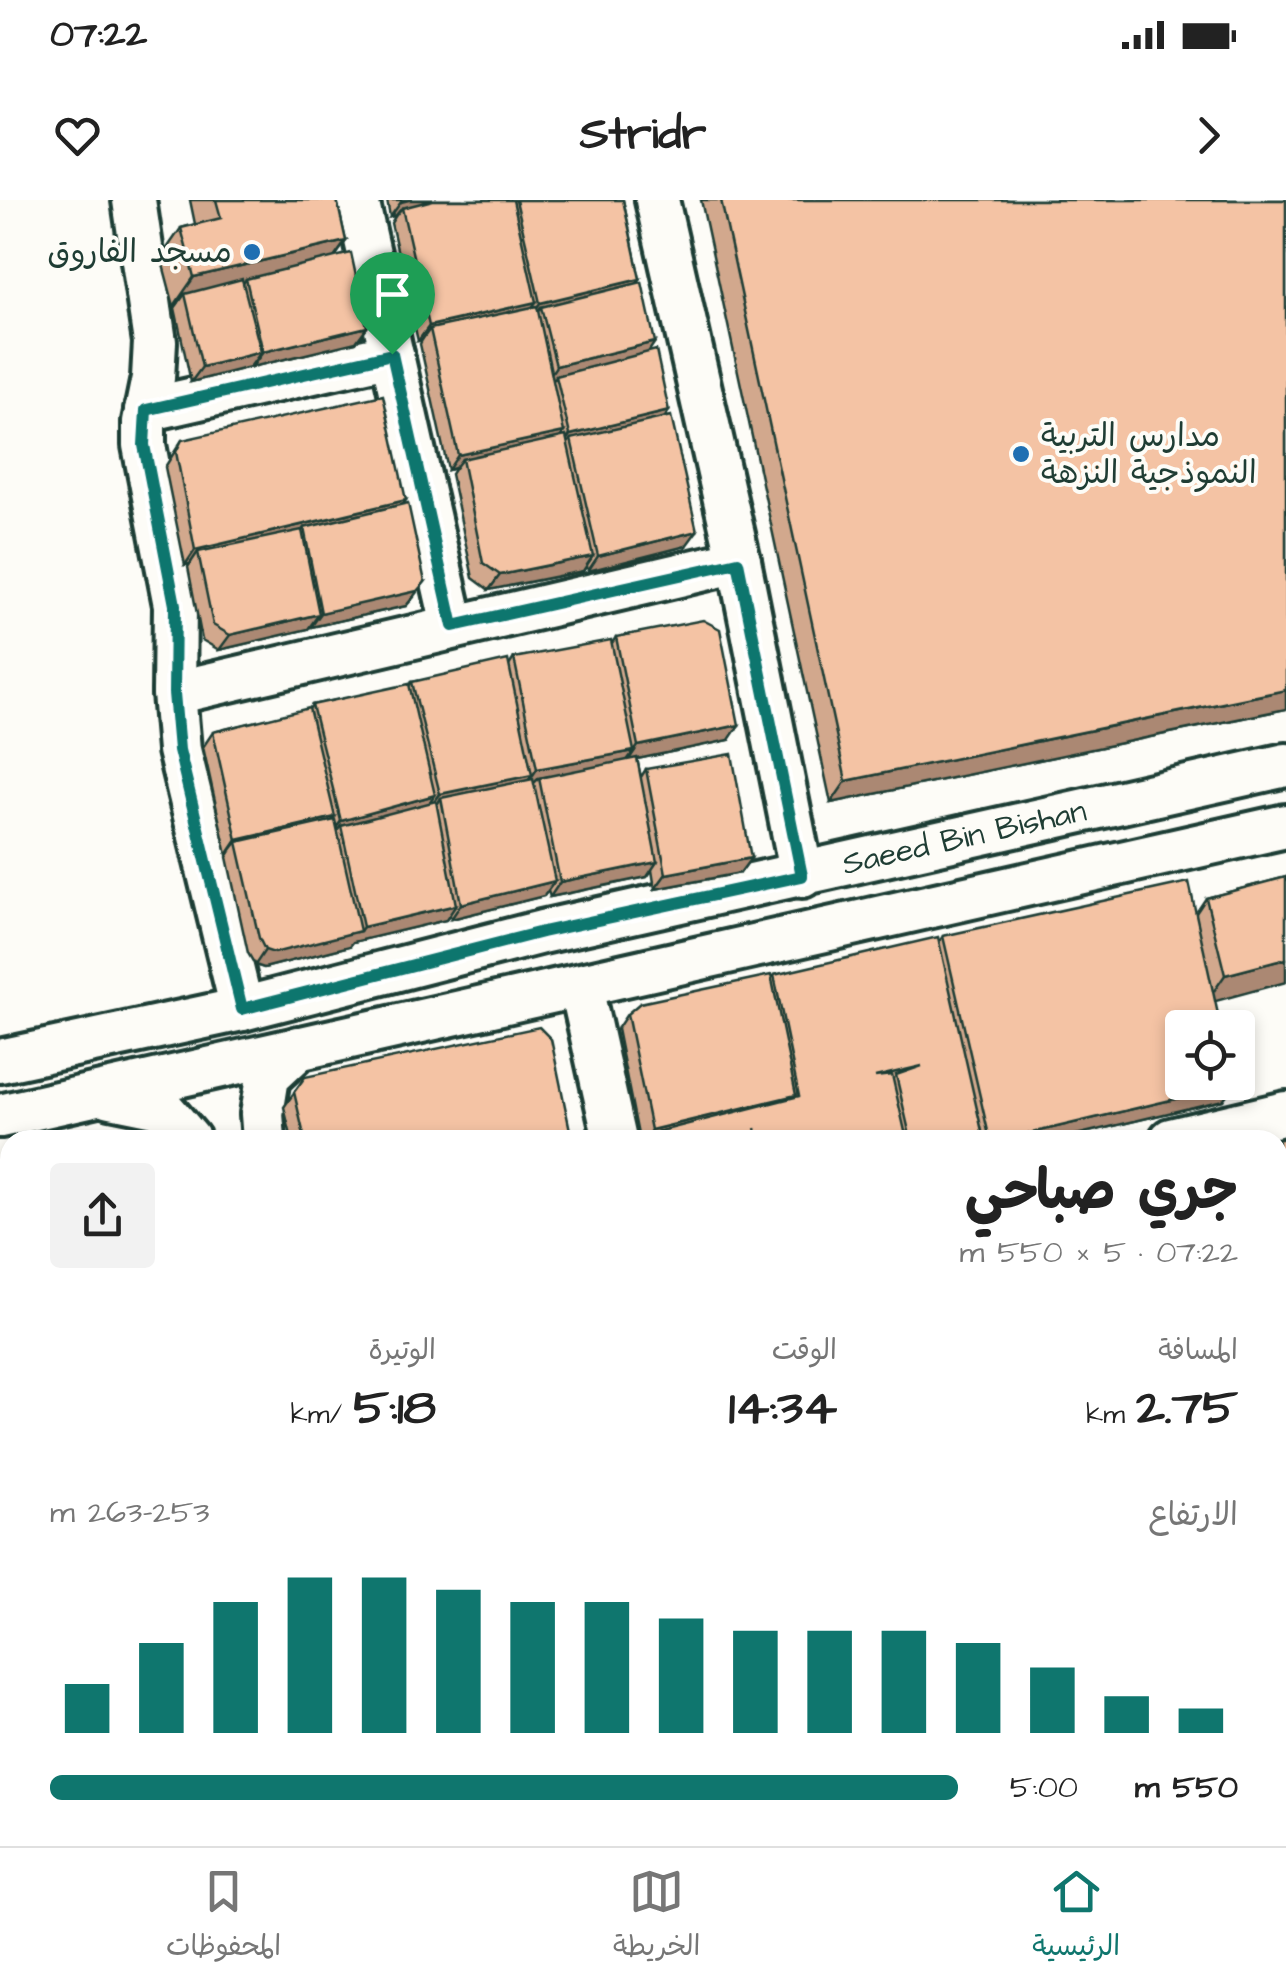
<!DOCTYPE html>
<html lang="ar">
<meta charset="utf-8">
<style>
body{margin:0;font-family:"Architects Daughter","Playpen Sans Arabic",sans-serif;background:#f2f2f2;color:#222;direction:rtl;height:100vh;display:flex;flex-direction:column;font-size:38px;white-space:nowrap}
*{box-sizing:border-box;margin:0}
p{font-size:32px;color:#767676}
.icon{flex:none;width:55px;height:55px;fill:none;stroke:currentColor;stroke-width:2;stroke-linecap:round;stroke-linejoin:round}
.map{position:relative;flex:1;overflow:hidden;direction:ltr}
.panel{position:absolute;left:0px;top:930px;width:1288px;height:718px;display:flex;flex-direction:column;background:#fff;border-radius:30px 30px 0 0;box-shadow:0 5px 15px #0003;direction:rtl}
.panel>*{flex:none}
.buttons{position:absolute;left:1165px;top:810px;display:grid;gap:20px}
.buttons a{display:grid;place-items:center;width:90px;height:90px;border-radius:10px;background:#fff;box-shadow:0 5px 15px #0003;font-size:50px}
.pin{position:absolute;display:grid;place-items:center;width:85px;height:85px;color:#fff;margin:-102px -42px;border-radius:50% 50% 50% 0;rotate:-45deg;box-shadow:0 0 10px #0007}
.pin .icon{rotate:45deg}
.round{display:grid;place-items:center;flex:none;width:105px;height:105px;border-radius:10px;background:#f2f2f2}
.head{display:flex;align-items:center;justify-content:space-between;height:170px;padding:0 50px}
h1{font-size:55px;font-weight:700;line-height:75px}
.stats{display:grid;grid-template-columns:repeat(3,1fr);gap:15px;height:170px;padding:10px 50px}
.stats div{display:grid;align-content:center}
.stats b{font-size:50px;font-weight:700}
.stats small{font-size:28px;font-weight:400}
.stats p{font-size:28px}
.chart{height:280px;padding:20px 50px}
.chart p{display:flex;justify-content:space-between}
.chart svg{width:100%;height:180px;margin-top:10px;stroke:#0f766e;stroke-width:6}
ul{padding:0 50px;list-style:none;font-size:32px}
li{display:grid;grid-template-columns:160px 120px 1fr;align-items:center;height:75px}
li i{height:25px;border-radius:12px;background:#0f766e}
.status{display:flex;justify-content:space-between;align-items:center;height:70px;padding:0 50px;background:#fff;direction:ltr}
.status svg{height:28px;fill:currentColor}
header{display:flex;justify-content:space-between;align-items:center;height:130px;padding:0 50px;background:#fff;font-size:45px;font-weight:700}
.menu{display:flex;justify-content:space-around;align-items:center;height:140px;border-top:2px solid #e0e0e0;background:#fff;font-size:28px;color:#767676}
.menu a{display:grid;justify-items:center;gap:5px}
.menu .active{color:#0f766e}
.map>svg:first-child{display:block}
.green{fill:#cede92;stroke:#768e63;stroke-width:2.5}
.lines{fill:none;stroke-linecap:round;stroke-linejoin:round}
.minor-casing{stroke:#1f3d34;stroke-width:50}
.minor{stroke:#fdfcf7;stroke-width:42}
.wall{fill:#d2a88d;stroke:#1f3d34;stroke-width:2.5}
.shaded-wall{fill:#ab8873;stroke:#1f3d34;stroke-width:2.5}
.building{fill:#f4c3a4;stroke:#1f3d34;stroke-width:2.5}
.route-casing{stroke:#fff;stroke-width:20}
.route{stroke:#0f766e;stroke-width:12}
.poi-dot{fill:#1f6fb2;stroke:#fdfcf7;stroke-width:4}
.labels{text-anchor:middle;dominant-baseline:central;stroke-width:8;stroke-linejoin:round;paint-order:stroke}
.poi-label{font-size:32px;fill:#1f3d34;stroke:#fdfcf7;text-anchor:end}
.street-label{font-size:32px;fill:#1f3d34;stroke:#fdfcf7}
</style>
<div class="status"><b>07:22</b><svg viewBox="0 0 49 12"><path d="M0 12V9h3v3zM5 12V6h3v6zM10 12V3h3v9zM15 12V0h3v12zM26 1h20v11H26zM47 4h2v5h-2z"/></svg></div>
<header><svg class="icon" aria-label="forward" viewBox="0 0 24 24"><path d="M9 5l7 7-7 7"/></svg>Stridr<svg class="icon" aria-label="heart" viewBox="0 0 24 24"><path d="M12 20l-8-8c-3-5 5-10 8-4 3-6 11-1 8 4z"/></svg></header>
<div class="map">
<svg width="1286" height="1646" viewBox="0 0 1286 1646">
<rect width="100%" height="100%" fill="#fdfcf7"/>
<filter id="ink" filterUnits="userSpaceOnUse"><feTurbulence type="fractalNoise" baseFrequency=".01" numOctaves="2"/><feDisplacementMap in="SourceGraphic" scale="20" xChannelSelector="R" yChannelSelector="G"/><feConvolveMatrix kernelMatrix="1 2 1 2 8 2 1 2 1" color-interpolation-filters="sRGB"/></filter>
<g filter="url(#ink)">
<polygon class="green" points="10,993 10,1390 0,1383 0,995"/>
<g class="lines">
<g class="minor-casing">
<g id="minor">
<polyline points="134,0 155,142 153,178 144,222 144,245 175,405 174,493 179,550 242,809"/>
<polyline points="357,0 453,426"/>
<polyline points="657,0 739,361 802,676"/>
<polyline points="146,210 392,154"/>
<polyline points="174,493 739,361"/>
<polyline points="581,787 615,940"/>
<path id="s1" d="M 0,861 L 242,809 L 542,732 L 1286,565"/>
<polyline points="111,896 160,906 189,940"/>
<polyline points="0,916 1286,626"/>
<polyline points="264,940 262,914 268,877 299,848"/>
<polyline points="1171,940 1286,913"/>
<polyline points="1278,1208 1286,1206"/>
<polyline points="0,1420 10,1418"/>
<polyline points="0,1482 10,1480"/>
<polyline points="1278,1508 1286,1544"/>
<polyline points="365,1638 367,1646"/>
<polyline points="423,1638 425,1646"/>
<polyline points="766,1638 768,1646"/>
</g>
</g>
<use href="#minor" class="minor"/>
</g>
<g class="wall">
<polygon points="190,0 337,0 346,41 335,57 367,127 356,142 252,167 252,165 250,167 191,182 175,108 177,105 174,106 161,57 181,28 195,24"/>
<polygon points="387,0 623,0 640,79 637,83 648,153 665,217 686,346 588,371 587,366 583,371 489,390 473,378 451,274 455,268 448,270 420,144 422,140 418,141 391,23 396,15 390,17"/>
<polygon points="701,0 1286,0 1286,509 831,603"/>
<polygon points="182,240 403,304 414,397 406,406 311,427 310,425 308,429 219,450 202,440 188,367 190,364 185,365 165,267"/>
<polygon points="616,437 729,540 637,559 641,577 646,569 751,658 740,673 655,689 652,670 647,677 550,697 548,691 544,696 451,719 450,715 446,720 353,742 350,746 264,768 255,765 248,753 227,657 229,654 227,655 203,547 213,532 309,509 312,505 409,486 412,482 509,466 514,458 612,443"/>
<polygon points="1286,677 1215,801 1223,900 1055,940 639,940 617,829 627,814 772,778 774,775 939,742 943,736 1196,713 1206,698"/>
<polygon points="305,877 572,940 292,940 284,907"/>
<polygon points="1286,1241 1286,1358 1278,1322 1278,1249 1282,1242"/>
<polygon points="469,1638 730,1638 727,1642 731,1646 471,1646"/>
<polygon points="804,1638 1116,1638 1118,1646 806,1646"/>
</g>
<g class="shaded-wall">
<polygon points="409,0 463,0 402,8 396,15 390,17 401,2"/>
<polygon points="346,41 326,69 246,79 238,91 185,94 177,105 174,106 194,77"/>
<polygon points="640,79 630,94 541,107 534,117 529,118 540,103"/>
<polygon points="536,102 525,117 430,129 422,140 418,141 429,126"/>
<polygon points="367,127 356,142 252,167 263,152"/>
<polygon points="655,142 645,157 556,176 555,179 546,181 556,166"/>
<polygon points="261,152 250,167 191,182 202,167"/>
<polygon points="669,211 659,226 571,239 564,249 560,250 570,235"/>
<polygon points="564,232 554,247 462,259 455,268 448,270 458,255"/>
<polygon points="406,300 396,315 304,328 297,338 198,352 190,364 185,365 195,350"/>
<polygon points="697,331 686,346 588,371 598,356"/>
<polygon points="593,356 583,371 489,390 500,375"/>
<polygon points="425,382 406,406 311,427 321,413"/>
<polygon points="319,414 308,429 219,450 230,435"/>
<polygon points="1286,490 1286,509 831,603 846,581"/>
<polygon points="739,525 729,540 628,561 638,546"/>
<polygon points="634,551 623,566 539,578 535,582 527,584 537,569"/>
<polygon points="532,575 522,590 441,598 435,608 429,609 440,594"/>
<polygon points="435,595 425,610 341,626 335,634 330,636 341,621"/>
<polygon points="335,617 324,632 237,642 227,655 237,640"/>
<polygon points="751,658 740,673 655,689 666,674"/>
<polygon points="657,662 647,677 550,697 560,682"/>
<polygon points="555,681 544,696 451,719 461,704"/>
<polygon points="456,705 446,720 353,742 350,746 264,768 255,765 265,750 360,731 363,727"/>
<polygon points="1286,759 1286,782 1205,804 1225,775"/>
<polygon points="1234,885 1223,900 1055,940 1002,940"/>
<polygon points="796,895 786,910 657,932 651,940 644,940 651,930"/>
<polygon points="1286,1153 1286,1166 1278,1167 1278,1155"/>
<polygon points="730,1638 724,1646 700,1646"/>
<polygon points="985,1638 1034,1638 1026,1646 950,1646"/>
</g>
<g class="building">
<polygon points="216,0 337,0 346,41 194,77 181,28 221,18"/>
<polygon points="433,0 513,0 536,102 429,126 402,8"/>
<polygon points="516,0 623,0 640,79 540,103"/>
<polygon points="721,0 1286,0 1286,490 846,581"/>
<polygon points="351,53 367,127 263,152 246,79"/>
<polygon points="242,79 261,152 202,167 185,94"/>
<polygon points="642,82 655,142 556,166 541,107"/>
<polygon points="537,106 564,232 458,255 430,129"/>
<polygon points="656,150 669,211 570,235 556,176"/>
<polygon points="383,195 406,300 195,350 176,252 182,240"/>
<polygon points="671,216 697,331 598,356 571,239"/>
<polygon points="566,236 593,356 500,375 483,363 462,259"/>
<polygon points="408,303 425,382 417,391 321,413 304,328"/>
<polygon points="302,330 319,414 230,435 213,425 198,352"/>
<polygon points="703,420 720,429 739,525 638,546 616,437"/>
<polygon points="611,440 634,551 537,569 514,458"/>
<polygon points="508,460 532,575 440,594 412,482"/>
<polygon points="409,484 435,595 341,621 312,505"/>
<polygon points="309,508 335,617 237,640 213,532"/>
<polygon points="732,554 751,658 666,674 646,569"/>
<polygon points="637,558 657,662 560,682 539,578"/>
<polygon points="533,579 555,681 461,704 441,598"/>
<polygon points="436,601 456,705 363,727 341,626"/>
<polygon points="335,620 360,731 274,753 265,750 259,738 237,642"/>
<polygon points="1286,677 1286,759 1225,775 1206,698"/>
<polygon points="1189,682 1221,828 1182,828 1182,882 1233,882 1234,885 1002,940 990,940 943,736"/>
<polygon points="938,737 984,940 911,940 896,875 922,866 875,877 892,875 907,940 758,940 755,928 758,940 658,940 657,932 799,896 774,775"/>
<polygon points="771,775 796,895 651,930 627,814 640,803"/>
<polygon points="539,827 551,839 572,940 305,940 294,892 305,877"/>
<polygon points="1286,938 1286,1053 1278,1055 1278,940 1276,940"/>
<polygon points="1286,1056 1286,1153 1278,1155 1278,1058"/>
<polygon points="1286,1241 1286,1299 1278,1264 1282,1242"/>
<polygon points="10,1515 10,1638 77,1638 79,1646 0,1646 0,1518"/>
<polygon points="82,1638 336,1638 338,1646 84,1646"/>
<polygon points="489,1638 590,1638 592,1646 491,1646"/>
<polygon points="590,1638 730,1638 700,1646 592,1646"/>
<polygon points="824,1638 985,1638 950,1646 826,1646"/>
<polygon points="1030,1638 1116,1638 1118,1646 993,1646"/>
<polygon points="730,1641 731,1646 712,1646"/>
</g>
</g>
<g class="lines" filter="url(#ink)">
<g class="route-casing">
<polygon id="route" points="392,154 453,426 738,362 802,676 542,732 242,809 179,550 174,493 175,405 144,245 146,210"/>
</g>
<use href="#route" class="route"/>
</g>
<g class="poi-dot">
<circle cx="252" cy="52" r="10"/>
<circle cx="1021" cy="254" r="10"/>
</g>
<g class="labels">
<g class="poi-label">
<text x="232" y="52">مسجد الفاروق</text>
<text x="1041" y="236" text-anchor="start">مدارس التربية<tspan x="1041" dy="37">النموذجية النزهة</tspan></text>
</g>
<g class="street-label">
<text stroke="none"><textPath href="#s1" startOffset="990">Saeed Bin Bishan</textPath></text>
</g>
</g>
</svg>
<div class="buttons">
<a><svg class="icon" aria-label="locate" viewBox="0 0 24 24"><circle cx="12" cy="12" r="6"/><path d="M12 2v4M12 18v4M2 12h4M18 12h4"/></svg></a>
</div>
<div class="pin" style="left:392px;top:154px;background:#1e9e55"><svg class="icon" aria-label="arrive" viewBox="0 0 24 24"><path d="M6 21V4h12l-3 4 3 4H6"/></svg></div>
<section class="panel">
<div class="head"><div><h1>جري صباحي</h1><p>07:22 · 5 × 550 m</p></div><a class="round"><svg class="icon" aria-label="share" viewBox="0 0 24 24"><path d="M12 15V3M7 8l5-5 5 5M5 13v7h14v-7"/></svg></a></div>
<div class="stats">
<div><p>المسافة</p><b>2.75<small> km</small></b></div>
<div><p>الوقت</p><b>14:34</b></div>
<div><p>الوتيرة</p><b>5:18<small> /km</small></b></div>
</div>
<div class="chart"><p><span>الارتفاع</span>253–263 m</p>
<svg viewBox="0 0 160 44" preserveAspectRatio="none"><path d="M5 44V32M15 44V22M25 44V12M35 44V6M45 44V6M55 44V9M65 44V12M75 44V12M85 44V16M95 44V19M105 44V19M115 44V19M125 44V22M135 44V28M145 44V35M155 44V38"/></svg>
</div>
<ul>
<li><b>550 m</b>5:00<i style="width:100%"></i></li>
</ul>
</section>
</div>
<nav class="menu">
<a class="active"><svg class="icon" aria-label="home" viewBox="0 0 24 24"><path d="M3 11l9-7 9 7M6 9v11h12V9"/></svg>الرئيسية</a>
<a><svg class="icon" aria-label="map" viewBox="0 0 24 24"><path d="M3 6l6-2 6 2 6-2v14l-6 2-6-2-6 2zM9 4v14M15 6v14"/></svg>الخريطة</a>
<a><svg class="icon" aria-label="saved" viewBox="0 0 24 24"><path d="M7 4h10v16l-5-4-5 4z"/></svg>المحفوظات</a>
</nav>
